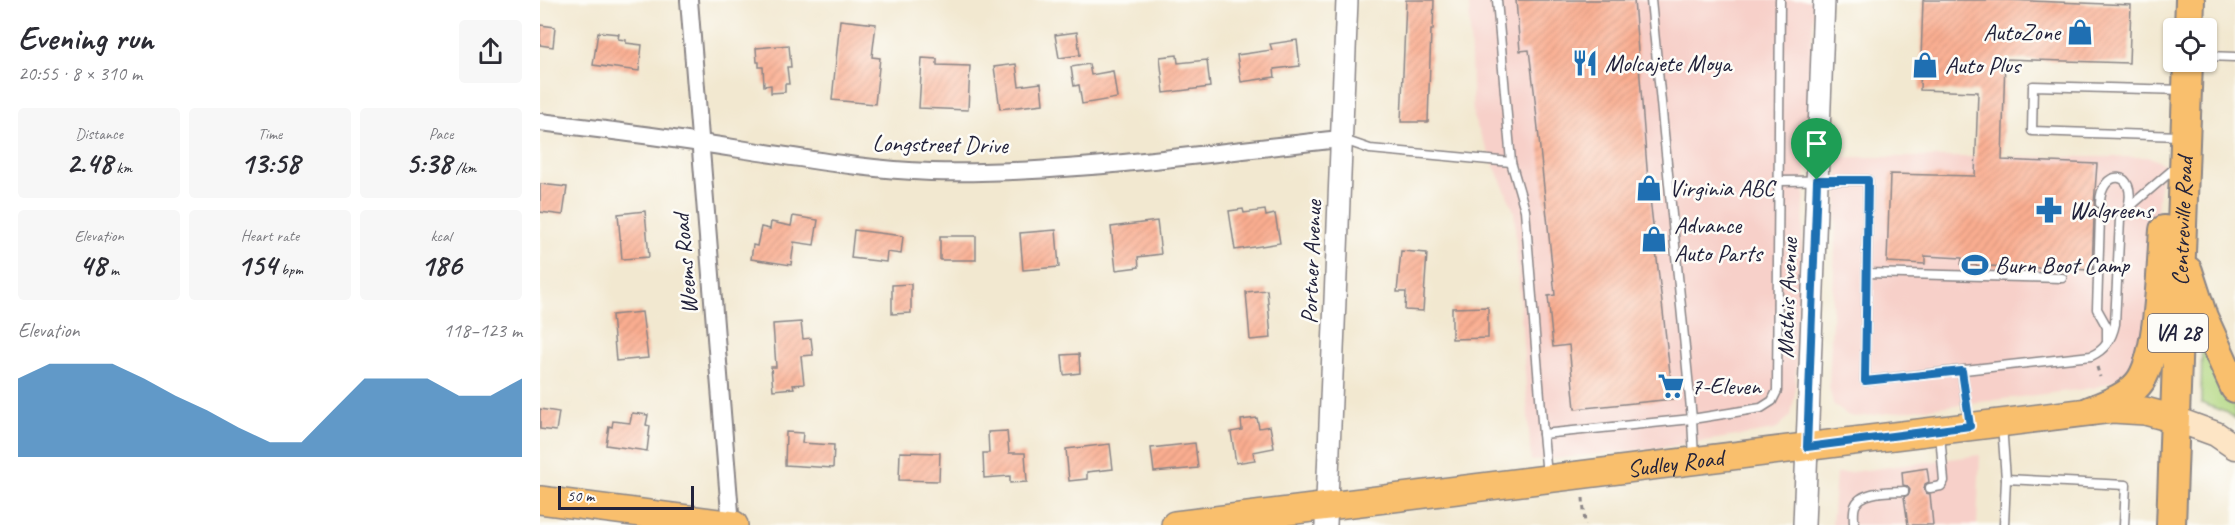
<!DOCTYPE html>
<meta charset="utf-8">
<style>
body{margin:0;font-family:Caveat,sans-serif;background:#f7f7f7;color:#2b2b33;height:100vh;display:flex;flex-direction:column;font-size:22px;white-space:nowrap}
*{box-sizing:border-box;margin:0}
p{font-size:20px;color:#7c7c81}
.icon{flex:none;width:33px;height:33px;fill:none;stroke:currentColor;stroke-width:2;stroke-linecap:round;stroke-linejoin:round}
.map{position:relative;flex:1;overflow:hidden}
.sheet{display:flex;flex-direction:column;background:#fff;width:540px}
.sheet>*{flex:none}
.fabs{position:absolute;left:1623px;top:18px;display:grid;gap:12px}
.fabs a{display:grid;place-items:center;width:54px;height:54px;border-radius:6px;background:#fff;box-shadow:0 2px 4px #0004;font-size:30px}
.scale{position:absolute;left:18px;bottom:15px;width:136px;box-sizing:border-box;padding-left:6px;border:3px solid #22223b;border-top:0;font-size:16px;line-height:21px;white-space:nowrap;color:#22223b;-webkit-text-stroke:4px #fdfcf7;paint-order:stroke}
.pin{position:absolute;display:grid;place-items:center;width:51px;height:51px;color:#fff;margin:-62px -26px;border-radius:50% 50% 50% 0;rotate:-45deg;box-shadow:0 0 6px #0007}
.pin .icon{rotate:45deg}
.round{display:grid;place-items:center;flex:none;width:63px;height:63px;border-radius:6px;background:#f7f7f7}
.headline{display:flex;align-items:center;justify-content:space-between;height:102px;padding:0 18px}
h1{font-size:33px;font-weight:700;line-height:45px}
.figures{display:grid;grid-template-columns:repeat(3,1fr);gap:9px;height:102px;padding:6px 18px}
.figures div{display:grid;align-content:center;border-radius:6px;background:#f7f7f7;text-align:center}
.figures b{font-size:30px;font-weight:700}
.figures small{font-size:16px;font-weight:400}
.figures p{font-size:16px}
.chart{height:168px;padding:12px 18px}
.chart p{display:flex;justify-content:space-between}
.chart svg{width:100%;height:108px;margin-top:6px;fill:#1f6fb2;opacity:.7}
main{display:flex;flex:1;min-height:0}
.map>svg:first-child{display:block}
.built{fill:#f7d0c9}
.grass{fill:#b0d67f;stroke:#697c5d;stroke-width:1.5}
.building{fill:url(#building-hatch)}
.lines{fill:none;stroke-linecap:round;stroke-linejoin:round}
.service-casing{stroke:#8a8586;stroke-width:11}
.minor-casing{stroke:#8a8586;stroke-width:20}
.tertiary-casing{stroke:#8a8586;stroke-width:24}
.secondary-casing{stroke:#8a8586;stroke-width:27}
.primary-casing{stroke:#8a8586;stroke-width:30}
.trunk-casing{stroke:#8a8586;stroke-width:32}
.path{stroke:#8a8586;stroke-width:3;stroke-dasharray:4.5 4.5;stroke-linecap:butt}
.service{stroke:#fff;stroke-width:8}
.minor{stroke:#fff;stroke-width:16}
.tertiary{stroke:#fff;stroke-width:21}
.secondary{stroke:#fde5c5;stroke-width:24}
.primary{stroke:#f9bf6d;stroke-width:27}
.trunk{stroke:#f9bf6d;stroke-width:28}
.route-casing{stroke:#fff;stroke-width:12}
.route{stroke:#1f6fb2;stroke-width:8}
.labels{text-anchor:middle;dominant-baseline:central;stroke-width:5;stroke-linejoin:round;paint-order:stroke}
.shield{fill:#fdfcf7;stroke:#646373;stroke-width:1.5}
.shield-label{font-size:22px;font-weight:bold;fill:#22223b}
.poi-label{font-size:24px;fill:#22223b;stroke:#fdfcf7;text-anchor:start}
.street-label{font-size:24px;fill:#22223b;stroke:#fdfcf7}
</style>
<main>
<section class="sheet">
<div class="headline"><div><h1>Evening run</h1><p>20:55 · 8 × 310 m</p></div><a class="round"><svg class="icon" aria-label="share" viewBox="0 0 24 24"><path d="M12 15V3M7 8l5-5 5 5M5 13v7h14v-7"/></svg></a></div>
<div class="figures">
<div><p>Distance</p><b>2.48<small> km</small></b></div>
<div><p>Time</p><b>13:58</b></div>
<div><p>Pace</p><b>5:38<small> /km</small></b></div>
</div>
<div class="figures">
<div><p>Elevation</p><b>48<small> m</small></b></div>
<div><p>Heart rate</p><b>154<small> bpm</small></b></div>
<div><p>kcal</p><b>186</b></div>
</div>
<div class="chart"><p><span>Elevation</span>118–123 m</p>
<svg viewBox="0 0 160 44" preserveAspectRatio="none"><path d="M0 44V12L10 6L20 6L30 6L40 12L50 19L60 25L70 32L80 38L90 38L100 25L110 12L120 12L130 12L140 19L150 19L160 12V44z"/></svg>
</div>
</section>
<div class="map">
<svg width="1695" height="525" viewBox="0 0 1695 525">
<defs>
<pattern id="building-hatch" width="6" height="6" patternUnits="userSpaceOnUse" patternTransform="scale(1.5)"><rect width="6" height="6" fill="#faad90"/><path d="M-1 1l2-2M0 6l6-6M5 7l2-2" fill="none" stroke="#d6957d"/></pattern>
</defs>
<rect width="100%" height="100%" fill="#fdfcf7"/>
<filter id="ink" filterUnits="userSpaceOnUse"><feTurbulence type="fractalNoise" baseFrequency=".0167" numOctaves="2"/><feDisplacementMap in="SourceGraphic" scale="12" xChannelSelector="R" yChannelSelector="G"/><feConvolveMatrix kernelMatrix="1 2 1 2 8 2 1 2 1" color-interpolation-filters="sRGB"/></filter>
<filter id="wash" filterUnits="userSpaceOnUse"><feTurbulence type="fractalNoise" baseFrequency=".008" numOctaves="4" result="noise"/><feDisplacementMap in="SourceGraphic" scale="24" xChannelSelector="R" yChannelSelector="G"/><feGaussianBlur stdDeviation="1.35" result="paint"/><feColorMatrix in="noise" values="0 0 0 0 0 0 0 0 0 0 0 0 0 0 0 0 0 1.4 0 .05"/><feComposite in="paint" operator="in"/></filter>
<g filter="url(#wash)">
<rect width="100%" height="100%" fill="#f2e8d0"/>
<g class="built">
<polygon points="929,0 1274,0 1255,393 1251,415 1235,430 1119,448 991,461 974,211 933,117"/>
<polygon points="1299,157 1610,157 1624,164 1618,198 1609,332 1591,368 1572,382 1553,388 1316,417 1307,415 1300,410 1293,404 1289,386"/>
<polygon points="1440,455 1437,525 1292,525 1296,474"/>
</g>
<polygon class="grass" points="1662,333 1686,393 1695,405 1695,419 1685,412 1661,403"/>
<g id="blocks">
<g class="building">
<polygon points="866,0 894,0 893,30 891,30 888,122 861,122"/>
<polygon points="976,0 1094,0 1108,181 1133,399 1035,409 1029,345 1013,347 1008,296 1015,295 994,90 989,50 980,51"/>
<polygon points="1383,0 1467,0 1591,5 1589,63 1465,59 1462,160 1557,164 1554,205 1558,209 1565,207 1565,213 1558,211 1554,216 1552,270 1421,265 1422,258 1385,256 1385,264 1347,262 1350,174 1435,176 1438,92 1380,90"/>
<polygon points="300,20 336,24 332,57 340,58 335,104 292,100"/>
<polygon points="0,25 15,27 13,47 0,45"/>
<polygon points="58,32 79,34 78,39 86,40 86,43 102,45 99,71 53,65"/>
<polygon points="537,32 540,55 519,58 515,35"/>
<polygon points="757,40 760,66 734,69 735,77 701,82 697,55 732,50 730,44"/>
<polygon points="249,45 251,67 247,67 249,84 245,84 245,92 231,93 231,85 224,86 223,67 219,67 219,62 217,62 216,48"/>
<polygon points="637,55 638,63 667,60 670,87 624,93 620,57"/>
<polygon points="382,58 397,59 397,65 430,66 428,110 379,108"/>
<polygon points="476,64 479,86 501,83 503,104 460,109 454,67"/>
<polygon points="549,64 551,75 573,71 577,98 542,104 539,85 534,86 531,67"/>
<polygon points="0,184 27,187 23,215 0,212"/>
<polygon points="703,209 704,213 725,210 726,216 735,214 740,243 695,250 689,211"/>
<polygon points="105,211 109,257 82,259 78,214"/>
<polygon points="253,216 278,220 274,245 254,242 251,265 211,259 213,245 217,246 221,227 230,229 231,222 251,226"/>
<polygon points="617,221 621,254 598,257 599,267 576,270 571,227"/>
<polygon points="314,230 363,236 361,254 347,252 346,262 311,258"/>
<polygon points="516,230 519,267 483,270 480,233"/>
<rect x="400" y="236" width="36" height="24"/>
<polygon points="861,251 887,253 883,311 865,310 866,292 857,292"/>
<polygon points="371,284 371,313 352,314 352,285"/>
<polygon points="727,290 731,338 710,340 706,292"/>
<polygon points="948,307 948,338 912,339 912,308"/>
<polygon points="102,312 108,358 76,361 72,315"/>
<polygon points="261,322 263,339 271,338 273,355 261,356 264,384 253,385 254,388 233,390 231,367 236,367 233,324"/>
<polygon points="539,354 540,373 524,375 522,355"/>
<polygon points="0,409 19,412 16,431 0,429"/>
<polygon points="92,413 108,415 106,425 110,426 107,451 66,445 69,426 72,427 73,421 90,423"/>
<polygon points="717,418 719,428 730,426 734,448 713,452 715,460 696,463 691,432 702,430 701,420"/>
<polygon points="467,431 469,453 485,453 487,482 470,483 470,476 444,478 443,453 449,453 448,432"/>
<polygon points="246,432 263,433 262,443 294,445 293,468 245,465"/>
<polygon points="655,443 658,468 614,472 611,448"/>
<polygon points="570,444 573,469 547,472 547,479 529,481 526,449"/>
<polygon points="360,452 400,453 399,481 359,480"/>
<polygon points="1387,468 1389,482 1385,484 1384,489 1386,493 1390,494 1393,525 1368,525 1364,497 1369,494 1370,490 1367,486 1363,485 1362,472"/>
</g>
</g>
</g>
<g filter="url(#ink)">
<use href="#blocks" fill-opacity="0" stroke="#8a8586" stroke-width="1.5"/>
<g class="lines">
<g class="service-casing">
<g id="service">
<polyline points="957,0 971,162 985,210 1003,434"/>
<polyline points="1666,56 1695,57"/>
<polyline points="1640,136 1492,131 1493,86 1644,90"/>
<polyline points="801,139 830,149 971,162"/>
<path d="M 1239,181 L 1328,180 L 1325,381 L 1551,356 C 1565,350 1572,339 1575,324 L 1580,219 L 1594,203 L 1636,167"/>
<path d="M 1560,203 C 1561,168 1598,169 1588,208"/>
<polyline points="1560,217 1557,309 1567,327 1567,341"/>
<polyline points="1327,273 1522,278"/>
<polyline points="1422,371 1429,424"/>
<polyline points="1462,425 1466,479"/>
<polyline points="1154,458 1152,419 1221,408 1232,401 1237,391 1240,0"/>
<polyline points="1007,475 1003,434 1152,419 1111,0"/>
<polyline points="1390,488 1401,486 1404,481 1400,434"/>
<path d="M 1314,525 C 1314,519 1313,511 1315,506 C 1321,490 1350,492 1364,491"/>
<polyline points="1464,525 1466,479 1586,485 1584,525"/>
</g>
</g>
<g class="minor-casing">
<g id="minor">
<polyline points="149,0 191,525"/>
<path d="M 0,122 C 69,130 138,139 206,150 C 267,159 329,170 391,172 C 528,175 665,153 801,139"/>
</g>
</g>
<g class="tertiary-casing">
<g id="tertiary">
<polyline points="786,525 807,0"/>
<polyline points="1264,525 1284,0"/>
</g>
</g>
<g class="secondary-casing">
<polyline id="secondary" points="1635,419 1676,434 1695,447"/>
</g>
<g class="primary-casing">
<g id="primary">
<polyline points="0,500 194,525"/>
<path id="s1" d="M 635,525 L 1572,409 L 1605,411 L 1635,419"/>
</g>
</g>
<g class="trunk-casing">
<g id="trunk">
<polyline points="1649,28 1650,0"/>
<polyline points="1648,271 1663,317 1695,388"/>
<path d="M 1550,411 C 1567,404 1586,398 1598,384 C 1620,359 1621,266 1624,230"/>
<path id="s2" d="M 1631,525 L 1648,62"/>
</g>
</g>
<g class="path">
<polyline points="1557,367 1560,377"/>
<polyline points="1043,498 1045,525"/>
</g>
<use href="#service" class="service"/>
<use href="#minor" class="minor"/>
<use href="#tertiary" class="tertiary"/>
<use href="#secondary" class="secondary"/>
<use href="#primary" class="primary"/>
<use href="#trunk" class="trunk"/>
</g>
</g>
<g class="lines" filter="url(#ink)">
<g class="route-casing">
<polygon id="route" points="1277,180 1328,180 1325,381 1422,371 1430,426 1267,447"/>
</g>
<use href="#route" class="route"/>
</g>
<defs>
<g id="shop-bare" transform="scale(2.07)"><path d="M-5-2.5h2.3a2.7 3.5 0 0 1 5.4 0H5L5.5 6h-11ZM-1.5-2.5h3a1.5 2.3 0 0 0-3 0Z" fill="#1f6fb2" stroke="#fdfcf7" stroke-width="2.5" paint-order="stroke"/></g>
<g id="restaurant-bare" transform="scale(2.07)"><path d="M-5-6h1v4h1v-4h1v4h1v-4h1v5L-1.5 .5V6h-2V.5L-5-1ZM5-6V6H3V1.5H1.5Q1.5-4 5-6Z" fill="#1f6fb2" stroke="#fdfcf7" stroke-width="2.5" paint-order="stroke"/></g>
<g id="pharmacy-bare" transform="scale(2.07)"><path d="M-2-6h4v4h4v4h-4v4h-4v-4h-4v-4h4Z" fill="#1f6fb2" stroke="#fdfcf7" stroke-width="2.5" paint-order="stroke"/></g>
<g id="stadium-bare" transform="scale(2.07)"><path d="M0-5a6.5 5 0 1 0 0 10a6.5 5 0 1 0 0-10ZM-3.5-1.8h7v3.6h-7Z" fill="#1f6fb2" stroke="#fdfcf7" stroke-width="2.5" paint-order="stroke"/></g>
<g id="supermarket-bare" transform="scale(2.07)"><path d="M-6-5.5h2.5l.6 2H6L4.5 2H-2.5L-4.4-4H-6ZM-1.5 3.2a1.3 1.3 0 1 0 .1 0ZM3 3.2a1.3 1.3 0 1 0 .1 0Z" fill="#1f6fb2" stroke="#fdfcf7" stroke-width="2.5" paint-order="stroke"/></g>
</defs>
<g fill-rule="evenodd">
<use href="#shop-bare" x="1540" y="32"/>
<use href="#restaurant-bare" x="1045" y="63"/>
<use href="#shop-bare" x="1385" y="65"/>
<use href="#shop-bare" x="1109" y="188"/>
<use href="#pharmacy-bare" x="1509" y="210"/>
<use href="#shop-bare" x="1114" y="239"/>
<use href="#stadium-bare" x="1435" y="265"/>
<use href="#supermarket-bare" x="1131" y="386"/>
</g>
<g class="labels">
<rect class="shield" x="1608" y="314" width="60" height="38" rx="4.5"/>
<g class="shield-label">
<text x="1638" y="333">VA 28</text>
</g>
<g class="poi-label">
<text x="1520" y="32" text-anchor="end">AutoZone</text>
<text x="1065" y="63">Molcajete Moya</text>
<text x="1405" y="65">Auto Plus</text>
<text x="1129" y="188">Virginia ABC</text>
<text x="1529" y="210">Walgreens</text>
<text x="1134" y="225">Advance<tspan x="1134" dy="28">Auto Parts</tspan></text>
<text x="1455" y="265">Burn Boot Camp</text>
<text x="1151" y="386">7-Eleven</text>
</g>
<g class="street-label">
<text transform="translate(400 144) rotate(1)">Longstreet Drive</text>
<text stroke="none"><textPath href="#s2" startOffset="304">Centreville Road</textPath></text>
<text transform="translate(771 262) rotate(-88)">Portner Avenue</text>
<text transform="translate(145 264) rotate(-95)">Weems Road</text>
<text transform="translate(1247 298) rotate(-88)">Mathis Avenue</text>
<text stroke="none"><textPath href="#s1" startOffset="504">Sudley Road</textPath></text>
</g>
</g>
</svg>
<div class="fabs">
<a><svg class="icon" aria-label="locate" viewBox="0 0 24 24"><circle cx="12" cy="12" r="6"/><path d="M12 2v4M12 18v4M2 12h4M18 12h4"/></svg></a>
</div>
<div class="scale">50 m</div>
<div class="pin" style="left:1277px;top:180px;background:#1e9e55"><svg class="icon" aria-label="arrive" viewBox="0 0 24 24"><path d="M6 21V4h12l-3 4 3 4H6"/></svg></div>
</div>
</main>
